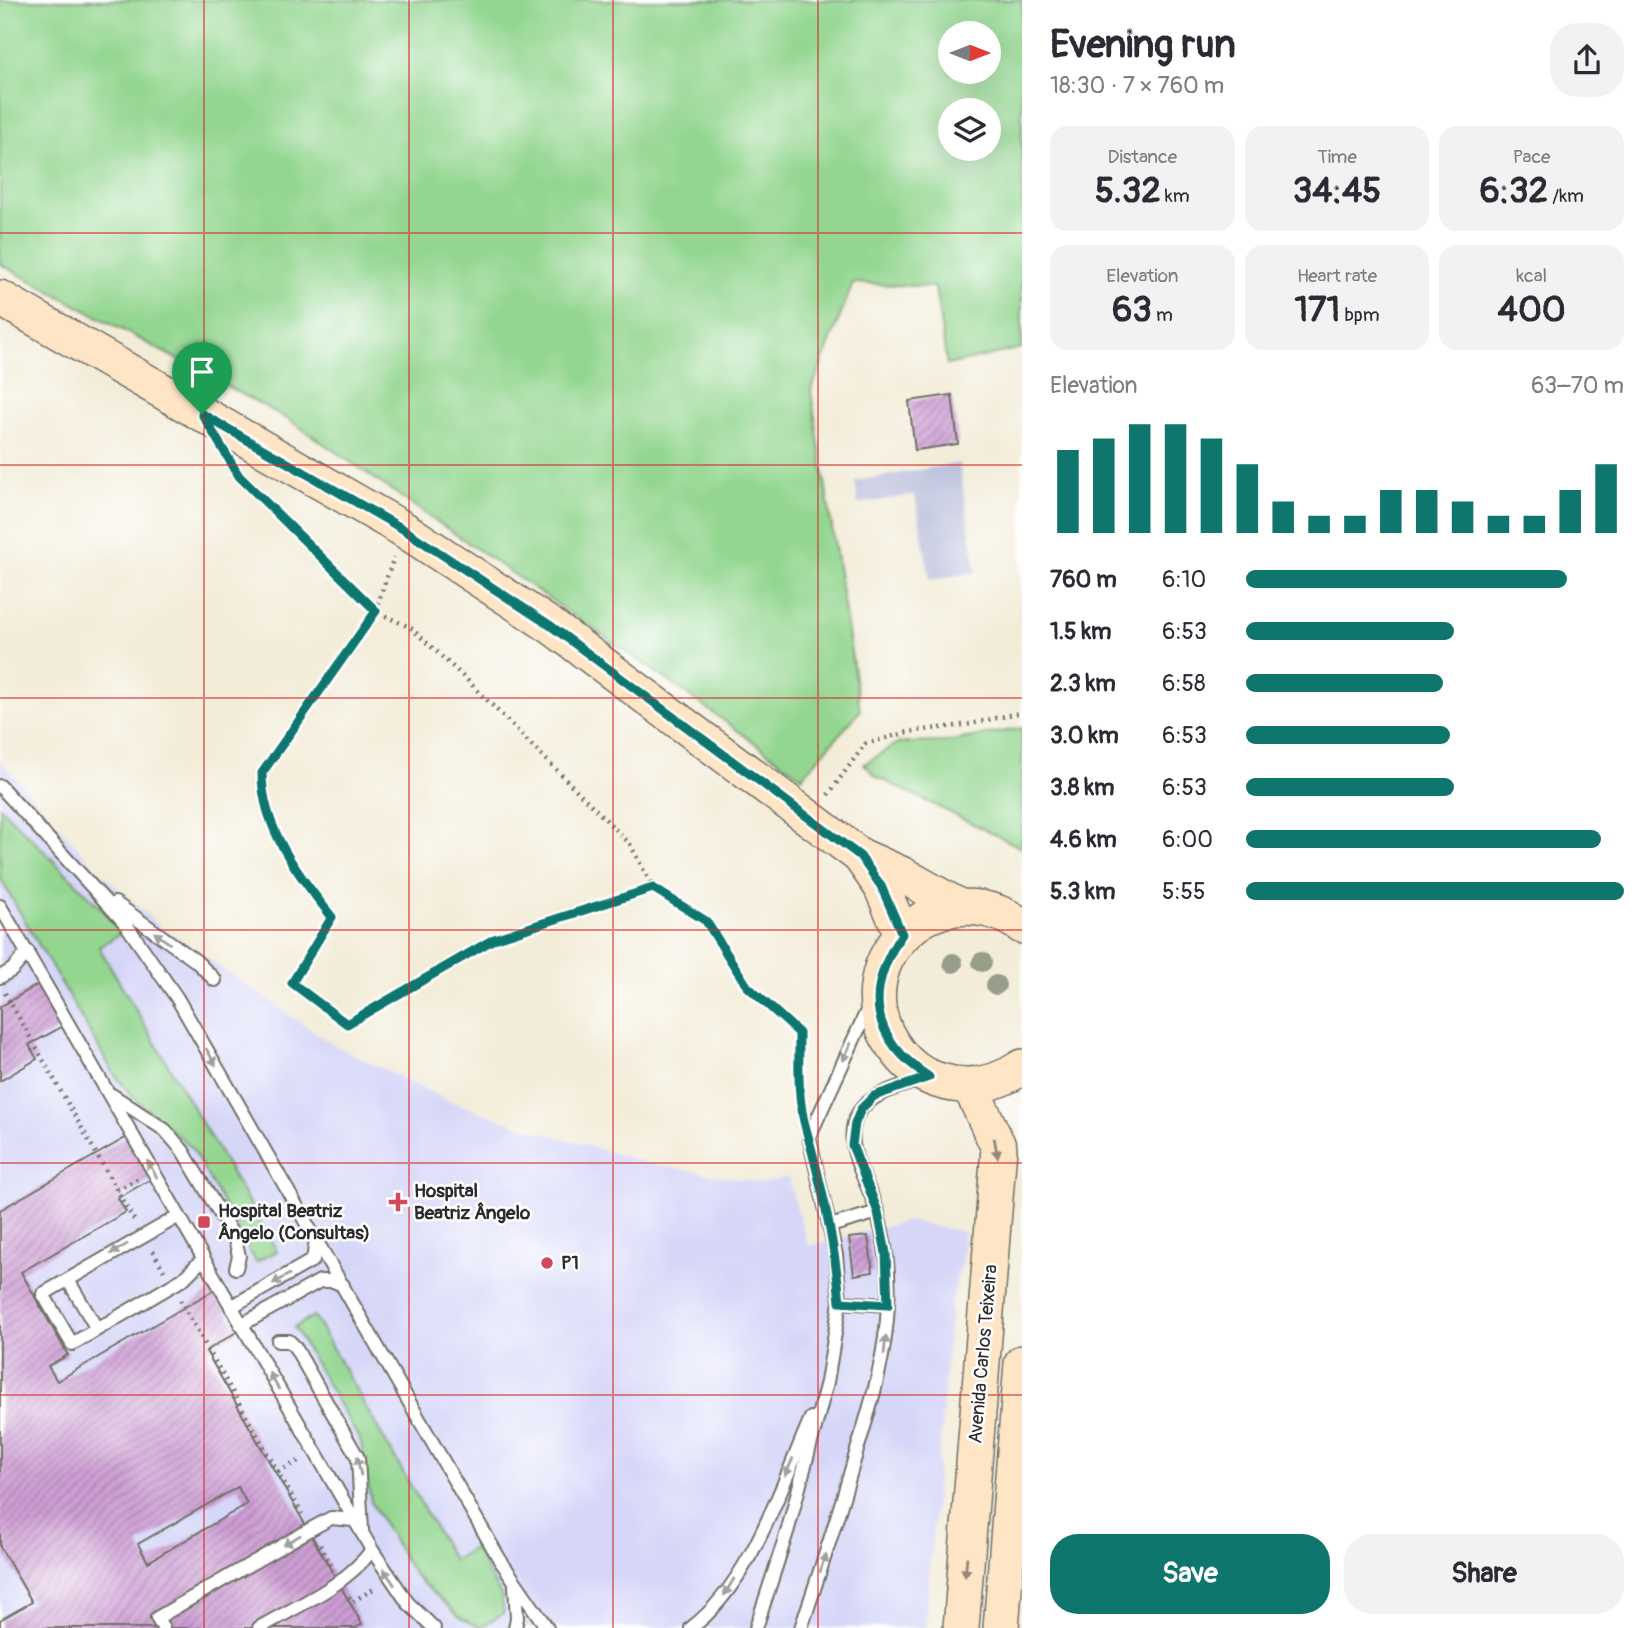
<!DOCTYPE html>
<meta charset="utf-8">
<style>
body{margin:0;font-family:Pangolin,sans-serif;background:#f2f2f3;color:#2b2b33;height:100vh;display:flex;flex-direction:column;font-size:26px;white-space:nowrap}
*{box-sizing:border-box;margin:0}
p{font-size:23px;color:#7c7c81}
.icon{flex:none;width:38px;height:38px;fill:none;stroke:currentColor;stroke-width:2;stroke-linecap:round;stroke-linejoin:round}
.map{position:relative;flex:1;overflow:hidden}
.details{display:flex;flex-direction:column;background:#fff;width:630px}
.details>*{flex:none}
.needle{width:46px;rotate:90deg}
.tools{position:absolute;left:938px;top:21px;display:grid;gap:14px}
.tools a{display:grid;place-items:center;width:63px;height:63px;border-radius:50%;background:#fff;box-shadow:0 7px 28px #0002;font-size:35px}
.pin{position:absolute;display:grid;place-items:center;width:60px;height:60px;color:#fff;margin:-72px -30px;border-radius:50% 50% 50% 0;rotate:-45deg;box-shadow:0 0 7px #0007}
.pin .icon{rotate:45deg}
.round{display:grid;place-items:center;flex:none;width:74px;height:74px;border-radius:28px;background:#f2f2f3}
.overview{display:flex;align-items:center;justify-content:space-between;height:119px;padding:0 28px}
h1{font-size:38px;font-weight:700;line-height:52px}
.metrics{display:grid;grid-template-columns:repeat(3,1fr);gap:10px;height:119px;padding:7px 28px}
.metrics div{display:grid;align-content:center;border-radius:18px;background:#f2f2f3;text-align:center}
.metrics b{font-size:35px;font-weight:700}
.metrics small{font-size:19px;font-weight:400}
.metrics p{font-size:19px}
.chart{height:196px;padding:14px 28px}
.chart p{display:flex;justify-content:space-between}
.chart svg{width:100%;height:126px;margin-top:7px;stroke:#0f766e;stroke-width:6}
.action{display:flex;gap:14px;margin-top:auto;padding:14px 28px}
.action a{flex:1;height:80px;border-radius:28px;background:#0f766e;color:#fff;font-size:28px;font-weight:700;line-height:80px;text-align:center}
.action a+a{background:#f2f2f3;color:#2b2b33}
ul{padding:0 28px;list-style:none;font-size:23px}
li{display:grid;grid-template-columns:112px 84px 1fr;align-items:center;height:52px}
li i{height:18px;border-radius:9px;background:#0f766e}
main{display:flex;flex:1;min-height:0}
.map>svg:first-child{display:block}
.built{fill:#d6d7f8}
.industrial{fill:#bec2dd}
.grass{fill:#93d68f;stroke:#5f805d;stroke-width:2;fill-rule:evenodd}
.building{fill:url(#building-hatch);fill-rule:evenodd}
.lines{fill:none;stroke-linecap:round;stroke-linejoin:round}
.service-casing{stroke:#716f68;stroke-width:16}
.secondary-casing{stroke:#716f68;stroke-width:38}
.path{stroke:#716f68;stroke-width:4.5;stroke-dasharray:2 5;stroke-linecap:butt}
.service{stroke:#fff;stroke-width:12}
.secondary{stroke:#fde5c5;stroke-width:35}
.tree{fill:#969e89}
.oneway{fill:#a0a0a0}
.oneway2{fill:#948878}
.route-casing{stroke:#fff;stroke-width:14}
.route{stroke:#0f766e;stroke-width:9}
.grid{fill:none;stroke:#d62828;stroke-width:2;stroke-opacity:0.55}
.poi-dot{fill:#d1495b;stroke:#fff;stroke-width:2.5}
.labels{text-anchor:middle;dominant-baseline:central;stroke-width:5;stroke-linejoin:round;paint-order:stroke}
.poi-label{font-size:19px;font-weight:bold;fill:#2b2b2b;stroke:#fff;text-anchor:start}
.street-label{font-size:19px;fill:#2b2b2b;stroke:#fff}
</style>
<main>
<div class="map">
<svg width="1022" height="1628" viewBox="0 0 1022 1628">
<defs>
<pattern id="building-hatch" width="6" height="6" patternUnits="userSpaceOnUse" patternTransform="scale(1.75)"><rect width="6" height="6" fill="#cd9ed4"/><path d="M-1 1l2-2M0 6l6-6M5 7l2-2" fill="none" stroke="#a781ac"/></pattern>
</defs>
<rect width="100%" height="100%" fill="#fff"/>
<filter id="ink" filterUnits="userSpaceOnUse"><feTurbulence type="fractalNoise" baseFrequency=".0143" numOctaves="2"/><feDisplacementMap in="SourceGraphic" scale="14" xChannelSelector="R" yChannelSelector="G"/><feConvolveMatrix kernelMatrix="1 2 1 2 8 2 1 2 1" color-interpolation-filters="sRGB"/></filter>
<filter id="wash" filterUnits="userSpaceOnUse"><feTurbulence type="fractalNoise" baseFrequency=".00686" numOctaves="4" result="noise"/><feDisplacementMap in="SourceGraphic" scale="28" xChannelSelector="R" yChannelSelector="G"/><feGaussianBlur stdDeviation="1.57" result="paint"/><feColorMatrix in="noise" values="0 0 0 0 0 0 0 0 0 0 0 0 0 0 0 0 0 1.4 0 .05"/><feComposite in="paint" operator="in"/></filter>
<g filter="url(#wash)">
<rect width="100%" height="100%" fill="#f3ecd8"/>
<polygon class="built" points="0,760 94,866 157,924 332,1044 449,1101 524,1127 651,1164 763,1183 788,1177 808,1246 908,1221 964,1232 962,1259 951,1304 925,1628 0,1628"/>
<polygon class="industrial" points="959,463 976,572 930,580 915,495 858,504 855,481"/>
<g class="grass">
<path d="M 0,0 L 1022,0 L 1022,348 L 947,365 L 935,287 L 853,283 L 811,391 L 860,711 L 802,777 L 673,684 L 288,419 L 0,264 ZM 989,33 L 989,72 L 950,72 L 950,33 ZM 989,110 L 989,149 L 950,149 L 950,110 Z"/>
<polygon points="1022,728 1022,848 877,777 864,764 898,743 946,742"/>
<polygon points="0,807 124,931 99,947 277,1251 256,1262 191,1147 134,1098 114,1074 0,878"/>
<polygon points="314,1316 453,1560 474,1548 501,1595 504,1613 481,1627 462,1619 414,1575 371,1502 361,1442 294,1327"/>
</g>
<g id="blocks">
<g class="building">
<polygon points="952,395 958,444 915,450 909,401"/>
<polygon points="39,984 63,1026 29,1045 37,1059 0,1081 0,1007"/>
<path d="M 127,1137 L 151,1179 L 118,1198 L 126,1212 L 21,1272 L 68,1355 L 48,1366 L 57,1381 L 214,1290 L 238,1331 L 206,1351 L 362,1624 L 356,1628 L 0,1628 L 0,1620 L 32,1602 L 0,1547 L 0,1210 ZM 238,1487 L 247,1504 L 148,1562 L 138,1544 Z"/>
<polygon points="868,1236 873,1272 854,1275 849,1238"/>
</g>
</g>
</g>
<g filter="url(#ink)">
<use href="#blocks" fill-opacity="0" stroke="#716f68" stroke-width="2"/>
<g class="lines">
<g class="service-casing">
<g id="service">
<polyline points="0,786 125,923 177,998 500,1560 547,1628"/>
<polyline points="115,903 196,961 215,980"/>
<polyline points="0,906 372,1550 408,1603 434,1628"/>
<polyline points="0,977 12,970 28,952"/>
<polyline points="112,1095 165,1130 183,1151 235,1239 239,1256 236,1268"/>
<polyline points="179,1216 43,1294 72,1344 183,1279 203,1259"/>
<polyline points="830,1226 878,1212"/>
<polyline points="68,1280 97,1329"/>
<polyline points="840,1302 888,1305"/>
<polyline points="231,1307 313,1260 316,1240"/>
<polyline points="241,1325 320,1281 333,1281 343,1285"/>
<polyline points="278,1341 289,1341 295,1347 358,1458 362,1530"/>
<polyline points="163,1628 157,1618 311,1529 331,1518 354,1520"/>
<path d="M 259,1628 C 298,1605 344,1587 372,1550"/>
<polyline points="515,1628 517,1618 515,1586"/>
<path d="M 691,1628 C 751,1584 782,1484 811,1418"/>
<polyline points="756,1628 788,1529 827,1382 840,1302 836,1255 809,1137 871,1002"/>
<path d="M 801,1628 C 821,1569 840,1510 857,1450 C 872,1402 886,1355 888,1304 C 890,1274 886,1244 878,1215 C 871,1185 846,1155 854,1123 C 862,1094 898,1088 923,1079"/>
</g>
</g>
<g class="secondary-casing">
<g id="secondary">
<polyline points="0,298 403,529 551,626 860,856 903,875 958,906"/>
<polyline points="860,856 881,886 902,934"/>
<path d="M 1022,926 C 935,864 833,970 898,1052 C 908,1065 921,1075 937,1080 C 967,1090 996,1085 1022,1067"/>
<polyline points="961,1628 999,1148 970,1086"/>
<polyline points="1001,1628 1022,1363"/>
</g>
</g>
<g class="path">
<path d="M 234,468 L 375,611 L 262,773 C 262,828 298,875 332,917 L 292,983 L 347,1024 L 494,939 L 653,888 L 630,844 L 468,681 L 411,628 L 375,611 L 394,557"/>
<polyline points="828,795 865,744 908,732 971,724 1022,712"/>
<polyline points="653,888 706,921 747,986 799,1033 803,1105"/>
<polyline points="5,993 134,1220"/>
<polyline points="117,1190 137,1179"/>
<polyline points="153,1251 164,1271"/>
<polyline points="180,1300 302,1514"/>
<polyline points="278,1472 300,1460"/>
<polyline points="320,1545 331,1565"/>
<polyline points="349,1597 352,1602 375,1588"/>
</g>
<use href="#service" class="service"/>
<use href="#secondary" class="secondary"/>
</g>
<g class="tree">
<circle cx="982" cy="962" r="10"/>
<circle cx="953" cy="963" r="10"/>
<circle cx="996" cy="985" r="10"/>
</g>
<defs><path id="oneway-solid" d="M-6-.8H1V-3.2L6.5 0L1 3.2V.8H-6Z" transform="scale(1.75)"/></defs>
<g class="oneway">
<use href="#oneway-solid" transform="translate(162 938) rotate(-145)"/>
<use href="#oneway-solid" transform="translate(847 1052) rotate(114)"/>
<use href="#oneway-solid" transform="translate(211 1057) rotate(60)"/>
<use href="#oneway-solid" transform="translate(152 1169) rotate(-120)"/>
<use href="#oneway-solid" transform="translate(119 1249) rotate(149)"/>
<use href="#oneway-solid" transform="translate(281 1279) rotate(150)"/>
<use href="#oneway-solid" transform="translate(885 1345) rotate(-85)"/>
<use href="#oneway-solid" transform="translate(274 1381) rotate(-120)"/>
<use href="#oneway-solid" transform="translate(359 1466) rotate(-101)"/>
<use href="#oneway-solid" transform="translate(789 1467) rotate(114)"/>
<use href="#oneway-solid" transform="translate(292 1540) rotate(150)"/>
<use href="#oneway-solid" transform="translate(823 1563) rotate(-71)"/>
<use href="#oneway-solid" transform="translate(389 1577) rotate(-124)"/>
<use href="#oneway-solid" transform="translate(729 1587) rotate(121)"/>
</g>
<g class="oneway2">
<use href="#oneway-solid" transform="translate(996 1148) rotate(80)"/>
<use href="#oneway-solid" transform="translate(966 1567) rotate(95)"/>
</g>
</g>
<g class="lines" filter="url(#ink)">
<g class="route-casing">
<path id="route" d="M 202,414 L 403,529 L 551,626 L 860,856 L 881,886 L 902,934 C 864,991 870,1038 929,1077 L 874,1096 L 861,1109 L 855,1123 L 852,1145 L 878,1212 L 886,1253 L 888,1305 L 840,1302 C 835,1243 822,1186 806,1129 C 797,1099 799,1064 799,1033 L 747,986 L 706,921 L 653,888 L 494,939 L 347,1024 L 292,983 L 332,917 C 298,875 262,828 262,773 L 376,611 L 239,476 Z"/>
</g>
<use href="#route" class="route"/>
</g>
<path class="grid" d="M 204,0 L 204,1628M 409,0 L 409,1628M 613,0 L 613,1628M 818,0 L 818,1628M 0,233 L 1022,233M 0,465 L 1022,465M 0,698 L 1022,698M 0,930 L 1022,930M 0,1163 L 1022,1163M 0,1395 L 1022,1395"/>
<g class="poi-dot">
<path d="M394.5 1191.5h7v7h7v7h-7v7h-7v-7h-7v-7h7z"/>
<rect x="197" y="1215" width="14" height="14" rx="3.5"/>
<circle cx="547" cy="1263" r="7"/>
</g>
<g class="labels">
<g class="poi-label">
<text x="414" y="1191">Hospital<tspan x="414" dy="22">Beatriz Ângelo</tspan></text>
<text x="218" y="1211">Hospital Beatriz<tspan x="218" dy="22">Ângelo (Consultas)</tspan></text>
<text x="561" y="1263">P1</text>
</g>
<g class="street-label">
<text transform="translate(983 1354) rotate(-85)">Avenida Carlos Teixeira</text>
</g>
</g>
</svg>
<div class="tools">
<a><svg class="needle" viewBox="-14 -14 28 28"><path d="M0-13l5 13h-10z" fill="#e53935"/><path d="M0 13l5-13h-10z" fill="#7c7c81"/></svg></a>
<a><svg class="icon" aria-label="layers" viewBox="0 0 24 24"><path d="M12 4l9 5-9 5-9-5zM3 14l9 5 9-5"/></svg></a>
</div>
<div class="pin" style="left:202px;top:414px;background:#1e9e55"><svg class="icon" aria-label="arrive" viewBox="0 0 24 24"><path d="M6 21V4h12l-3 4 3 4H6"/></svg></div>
</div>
<section class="details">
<div class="overview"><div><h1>Evening run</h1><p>18:30 · 7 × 760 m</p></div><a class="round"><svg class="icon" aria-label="share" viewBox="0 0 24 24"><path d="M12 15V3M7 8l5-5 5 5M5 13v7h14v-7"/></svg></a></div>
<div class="metrics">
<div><p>Distance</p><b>5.32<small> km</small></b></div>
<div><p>Time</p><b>34:45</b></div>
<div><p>Pace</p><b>6:32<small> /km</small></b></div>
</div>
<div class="metrics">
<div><p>Elevation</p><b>63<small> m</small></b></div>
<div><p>Heart rate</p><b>171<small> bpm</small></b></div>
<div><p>kcal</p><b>400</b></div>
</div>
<div class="chart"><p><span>Elevation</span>63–70 m</p>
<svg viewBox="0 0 160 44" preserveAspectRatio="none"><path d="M5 44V15M15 44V11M25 44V6M35 44V6M45 44V11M55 44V20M65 44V33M75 44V38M85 44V38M95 44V29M105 44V29M115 44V33M125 44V38M135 44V38M145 44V29M155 44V20"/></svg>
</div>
<ul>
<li><b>760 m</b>6:10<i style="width:85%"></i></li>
<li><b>1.5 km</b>6:53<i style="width:55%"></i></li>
<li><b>2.3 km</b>6:58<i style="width:52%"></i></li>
<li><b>3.0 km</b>6:53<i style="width:54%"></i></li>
<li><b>3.8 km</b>6:53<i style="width:55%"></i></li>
<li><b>4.6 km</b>6:00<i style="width:94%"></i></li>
<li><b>5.3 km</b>5:55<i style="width:100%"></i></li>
</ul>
<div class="action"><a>Save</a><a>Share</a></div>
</section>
</main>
